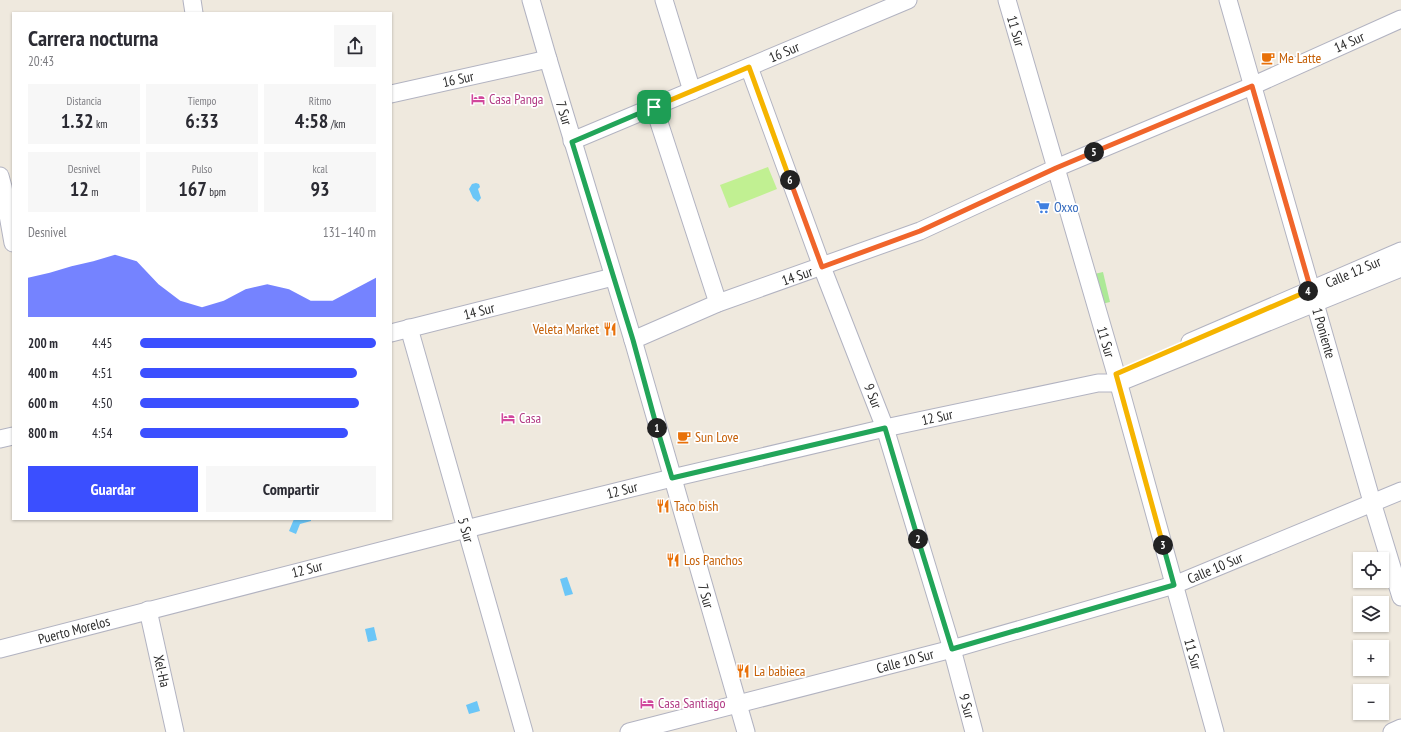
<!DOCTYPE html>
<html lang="es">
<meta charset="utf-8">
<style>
body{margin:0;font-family:"PT Sans Narrow",sans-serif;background:#f7f7f7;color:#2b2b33;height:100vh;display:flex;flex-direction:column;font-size:15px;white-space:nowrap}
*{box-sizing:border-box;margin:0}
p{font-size:13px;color:#7c7c81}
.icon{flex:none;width:22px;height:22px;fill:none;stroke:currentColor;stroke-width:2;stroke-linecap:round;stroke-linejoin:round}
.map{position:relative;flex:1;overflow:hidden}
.side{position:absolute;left:12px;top:12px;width:380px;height:508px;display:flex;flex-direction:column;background:#fff;border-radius:0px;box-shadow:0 1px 3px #0004}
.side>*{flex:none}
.buttons{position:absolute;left:1353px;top:552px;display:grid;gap:8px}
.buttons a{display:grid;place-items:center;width:36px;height:36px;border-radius:0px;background:#fff;box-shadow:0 1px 3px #0004;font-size:20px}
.pin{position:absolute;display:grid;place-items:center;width:34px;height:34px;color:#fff;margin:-17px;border-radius:8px;box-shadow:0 2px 6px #0006}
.km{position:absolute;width:20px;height:20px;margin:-10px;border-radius:50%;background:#222;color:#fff;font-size:11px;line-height:20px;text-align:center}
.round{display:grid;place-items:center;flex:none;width:42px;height:42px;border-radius:0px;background:#f7f7f7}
.overview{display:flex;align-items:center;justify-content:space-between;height:68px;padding:0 16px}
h1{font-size:22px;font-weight:800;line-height:30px}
.figures{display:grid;grid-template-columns:repeat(3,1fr);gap:6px;height:68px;padding:4px 16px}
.figures div{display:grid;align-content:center;border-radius:0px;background:#f7f7f7;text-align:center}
.figures b{font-size:20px;font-weight:800}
.figures small{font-size:11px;font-weight:400}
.figures p{font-size:11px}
.chart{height:112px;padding:8px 16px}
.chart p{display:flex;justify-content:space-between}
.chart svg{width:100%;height:72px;margin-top:4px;fill:#3b4fff;opacity:.7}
.cta{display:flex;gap:8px;margin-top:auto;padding:8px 16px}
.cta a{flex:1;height:46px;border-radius:0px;background:#3b4fff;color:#fff;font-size:16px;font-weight:800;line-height:46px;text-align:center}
.cta a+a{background:#f7f7f7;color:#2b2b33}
ul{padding:0 16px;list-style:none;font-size:13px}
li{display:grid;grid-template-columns:64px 48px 1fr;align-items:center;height:30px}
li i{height:10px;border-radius:5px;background:#3b4fff}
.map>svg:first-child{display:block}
.green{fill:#ace997}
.pitch{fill:#c1f092}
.water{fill:#6bc6f7}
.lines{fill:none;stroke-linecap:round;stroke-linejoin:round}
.minor-casing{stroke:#b2b3c1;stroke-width:19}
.minor{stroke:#fff;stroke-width:17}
.split-1-casing{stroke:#fff;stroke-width:8}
.split-2-casing{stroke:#fff;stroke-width:8}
.split-3-casing{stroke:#fff;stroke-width:8}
.split-4-casing{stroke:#fff;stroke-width:8}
.split-5-casing{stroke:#fff;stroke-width:8}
.split-6-casing{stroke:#fff;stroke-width:8}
.split-7-casing{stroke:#fff;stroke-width:8}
.split-1{stroke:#22a559;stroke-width:5}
.split-2{stroke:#22a559;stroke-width:5}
.split-3{stroke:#22a559;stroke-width:5}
.split-4{stroke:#f5b400;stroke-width:5}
.split-5{stroke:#f0652b;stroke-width:5}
.split-6{stroke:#f0652b;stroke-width:5}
.split-7{stroke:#f5b400;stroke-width:5}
.labels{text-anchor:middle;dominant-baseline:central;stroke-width:3.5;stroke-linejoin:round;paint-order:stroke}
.street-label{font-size:14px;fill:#2c2c2c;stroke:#fff}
.food-label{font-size:14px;fill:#c56008;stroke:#fff;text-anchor:start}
.hotel-label{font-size:14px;fill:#b23c85;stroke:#fff;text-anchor:start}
.shop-label{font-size:14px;fill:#366cbe;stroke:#fff;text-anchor:start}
</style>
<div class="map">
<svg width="1401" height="732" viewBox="0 0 1401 732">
<rect width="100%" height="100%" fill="#efe9de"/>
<polygon class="green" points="1103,272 1110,302 1097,305 1090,275"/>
<polygon class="pitch" points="768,167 777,189 729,208 720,185"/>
<g class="water">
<polygon points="476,183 479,184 480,187 478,189 481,198 478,202 473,198 469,189 472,184"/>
<polygon points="294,519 311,519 311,521 300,524 296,534 289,531"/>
<polygon points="567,577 573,594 565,596 560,579"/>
<polygon points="374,627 377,640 368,642 365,629"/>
<polygon points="477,701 480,711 469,714 466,705"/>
</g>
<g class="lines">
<g class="minor-casing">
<g id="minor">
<polyline points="192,0 194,13"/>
<polyline points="531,0 548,59 633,340 746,732"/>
<polyline points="664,0 692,91"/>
<polyline points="1007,0 1116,374 1215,732"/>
<polyline points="1228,0 1372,502 1401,597"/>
<polyline points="749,67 822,267 885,428 952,649 974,732"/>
<polyline points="391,94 548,59"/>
<polyline points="654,107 718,303"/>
<polyline points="572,141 908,0"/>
<polyline points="0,176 3,187 13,243"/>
<polyline points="409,328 524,732"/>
<polyline points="391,333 613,277"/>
<polyline points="633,340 718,303 920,231 1056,168 1252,86 1401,19"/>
<polyline points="1190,342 1401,251"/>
<polyline points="0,439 13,436"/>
<polyline points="148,610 175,732"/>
<polyline points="0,649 466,529 672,478 885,428 1098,383 1118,383 1401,268"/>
<polyline points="629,732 952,649 1174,585 1401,491"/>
<polyline points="1392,732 1401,728"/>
</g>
</g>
<use href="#minor" class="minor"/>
</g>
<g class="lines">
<g class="split-1-casing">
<polyline id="split-1" points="654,107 572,142 633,340 657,428"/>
</g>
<g class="split-2-casing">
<polyline id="split-2" points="657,428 672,478 885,428 918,539"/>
</g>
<g class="split-3-casing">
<polyline id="split-3" points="918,539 952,649 1174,585 1163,545"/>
</g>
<g class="split-4-casing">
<polyline id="split-4" points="1163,545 1116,374 1308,291"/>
</g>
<g class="split-5-casing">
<polyline id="split-5" points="1094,152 1252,86 1311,290 1308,291"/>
</g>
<g class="split-6-casing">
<polyline id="split-6" points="790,180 822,267 920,231 1056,168 1094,152"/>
</g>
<g class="split-7-casing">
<polyline id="split-7" points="654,107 749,67 790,180"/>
</g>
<use href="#split-1" class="split-1"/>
<use href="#split-2" class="split-2"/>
<use href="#split-3" class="split-3"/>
<use href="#split-4" class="split-4"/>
<use href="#split-5" class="split-5"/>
<use href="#split-6" class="split-6"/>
<use href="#split-7" class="split-7"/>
</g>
<defs>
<g id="cafe-bare" transform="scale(1.08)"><path d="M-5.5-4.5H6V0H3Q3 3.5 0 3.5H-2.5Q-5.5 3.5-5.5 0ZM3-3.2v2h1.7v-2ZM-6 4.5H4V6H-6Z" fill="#e8710a" stroke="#fff" stroke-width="2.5" paint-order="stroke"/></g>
<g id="hotel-bare" transform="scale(1.08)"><path d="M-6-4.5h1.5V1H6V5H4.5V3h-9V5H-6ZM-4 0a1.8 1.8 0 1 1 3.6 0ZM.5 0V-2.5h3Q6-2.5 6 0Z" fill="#d1479c" stroke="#fff" stroke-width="2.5" paint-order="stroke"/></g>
<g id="supermarket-bare" transform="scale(1.08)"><path d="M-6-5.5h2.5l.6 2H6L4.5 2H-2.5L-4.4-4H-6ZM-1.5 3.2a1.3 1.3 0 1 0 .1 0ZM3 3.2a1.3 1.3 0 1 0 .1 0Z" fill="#3f7fe0" stroke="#fff" stroke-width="2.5" paint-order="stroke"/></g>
<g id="restaurant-bare" transform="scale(1.08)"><path d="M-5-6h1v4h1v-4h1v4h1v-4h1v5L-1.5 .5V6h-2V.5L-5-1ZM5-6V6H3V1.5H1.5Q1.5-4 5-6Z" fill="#e8710a" stroke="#fff" stroke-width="2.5" paint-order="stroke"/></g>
</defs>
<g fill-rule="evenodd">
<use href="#cafe-bare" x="1268" y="58"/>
<use href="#hotel-bare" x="478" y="99"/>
<use href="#supermarket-bare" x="1043" y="207"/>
<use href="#restaurant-bare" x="610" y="329"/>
<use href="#hotel-bare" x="508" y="418"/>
<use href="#cafe-bare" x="684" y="437"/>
<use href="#restaurant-bare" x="663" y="506"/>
<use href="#restaurant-bare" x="673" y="560"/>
<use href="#restaurant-bare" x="743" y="671"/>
<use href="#hotel-bare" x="647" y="703"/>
</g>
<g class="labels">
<g class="street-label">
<text transform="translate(1016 31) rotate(74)">11 Sur</text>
<text transform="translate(1349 42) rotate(-24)">14 Sur</text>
<text transform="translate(784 52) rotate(-23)">16 Sur</text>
<text transform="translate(458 79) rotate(-12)">16 Sur</text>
<text transform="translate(564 113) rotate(73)">7 Sur</text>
<text transform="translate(1353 272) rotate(-23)">Calle 12 Sur</text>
<text transform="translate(797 276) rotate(-19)">14 Sur</text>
<text transform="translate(479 311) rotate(-14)">14 Sur</text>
<text transform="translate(1324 333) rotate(74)">1 Poniente</text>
<text transform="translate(1106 342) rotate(74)">11 Sur</text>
<text transform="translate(873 396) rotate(69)">9 Sur</text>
<text transform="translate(937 417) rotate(-12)">12 Sur</text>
<text transform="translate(622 490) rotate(-14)">12 Sur</text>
<text transform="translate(466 530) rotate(74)">5 Sur</text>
<text transform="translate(1215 568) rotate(-23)">Calle 10 Sur</text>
<text transform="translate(307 569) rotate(-14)">12 Sur</text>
<text transform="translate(706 596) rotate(74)">7 Sur</text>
<text transform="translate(74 630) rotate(-15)">Puerto Morelos</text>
<text transform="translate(1193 654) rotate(75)">11 Sur</text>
<text transform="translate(905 661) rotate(-15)">Calle 10 Sur</text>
<text transform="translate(162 671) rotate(77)">Xel-Ha</text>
<text transform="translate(967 706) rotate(75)">9 Sur</text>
</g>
<g class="food-label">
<text x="1279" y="58">Me Latte</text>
<text x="599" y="329" text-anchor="end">Veleta Market</text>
<text x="695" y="437">Sun Love</text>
<text x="674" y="506">Taco bish</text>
<text x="684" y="560">Los Panchos</text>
<text x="754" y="671">La babieca</text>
</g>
<g class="hotel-label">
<text x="489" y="99">Casa Panga</text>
<text x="519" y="418">Casa</text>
<text x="658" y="703">Casa Santiago</text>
</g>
<g class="shop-label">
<text x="1054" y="207">Oxxo</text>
</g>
</g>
</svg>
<div class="buttons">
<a><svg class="icon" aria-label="locate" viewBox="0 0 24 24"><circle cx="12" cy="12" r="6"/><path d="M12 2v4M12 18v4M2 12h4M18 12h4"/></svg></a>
<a><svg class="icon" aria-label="layers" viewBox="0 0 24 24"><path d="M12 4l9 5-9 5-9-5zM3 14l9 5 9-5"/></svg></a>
<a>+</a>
<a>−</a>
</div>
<div class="pin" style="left:654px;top:107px;background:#1e9e55"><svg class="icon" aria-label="arrive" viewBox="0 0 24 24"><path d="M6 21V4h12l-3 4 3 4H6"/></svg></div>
<b class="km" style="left:657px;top:428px">1</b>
<b class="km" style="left:918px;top:539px">2</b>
<b class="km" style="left:1163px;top:545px">3</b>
<b class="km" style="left:1308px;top:291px">4</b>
<b class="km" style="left:1094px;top:152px">5</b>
<b class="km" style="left:790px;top:180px">6</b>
<section class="side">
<div class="overview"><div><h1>Carrera nocturna</h1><p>20:43</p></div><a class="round"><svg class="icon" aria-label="share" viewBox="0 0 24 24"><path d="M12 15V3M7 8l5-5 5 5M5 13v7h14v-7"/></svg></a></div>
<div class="figures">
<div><p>Distancia</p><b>1.32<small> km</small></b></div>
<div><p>Tiempo</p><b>6:33</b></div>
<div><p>Ritmo</p><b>4:58<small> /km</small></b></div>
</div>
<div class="figures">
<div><p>Desnivel</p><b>12<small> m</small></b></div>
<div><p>Pulso</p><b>167<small> bpm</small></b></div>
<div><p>kcal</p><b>93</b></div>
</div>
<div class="chart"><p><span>Desnivel</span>131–140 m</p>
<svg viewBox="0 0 160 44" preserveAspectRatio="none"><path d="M0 44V20L10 17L20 13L30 10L40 6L50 10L60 24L70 34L80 38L90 34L100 27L110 24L120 27L130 34L140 34L150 27L160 20V44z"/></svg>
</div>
<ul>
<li><b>200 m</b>4:45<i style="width:100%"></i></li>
<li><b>400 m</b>4:51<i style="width:92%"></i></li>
<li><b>600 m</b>4:50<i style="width:93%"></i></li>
<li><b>800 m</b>4:54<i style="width:88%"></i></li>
</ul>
<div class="cta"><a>Guardar</a><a>Compartir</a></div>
</section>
</div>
